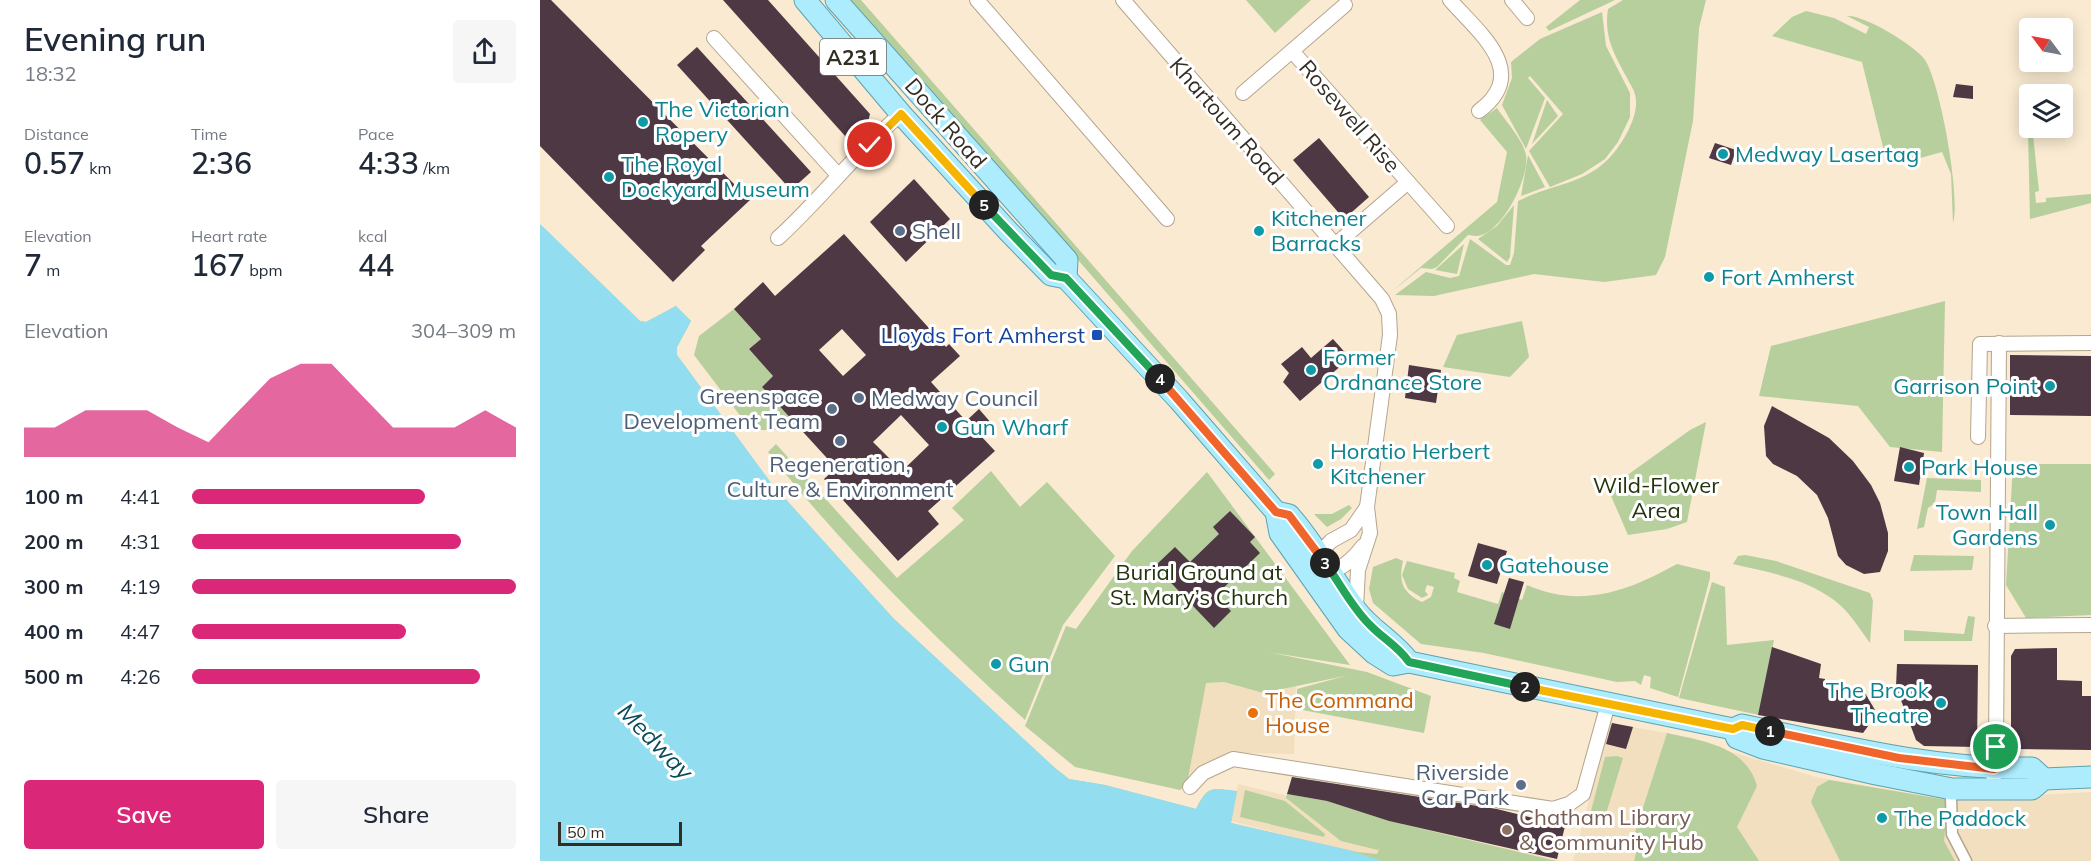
<!DOCTYPE html>
<meta charset="utf-8">
<style>
body{margin:0;font-family:Mulish,sans-serif;background:#f6f6f7;color:#1f2937;height:100vh;display:flex;flex-direction:column;font-size:22px;white-space:nowrap}
*{box-sizing:border-box;margin:0}
p{font-size:20px;color:#747a83}
.icon{flex:none;width:33px;height:33px;fill:none;stroke:currentColor;stroke-width:2;stroke-linecap:round;stroke-linejoin:round}
.map{position:relative;flex:1;overflow:hidden}
.panel{display:flex;flex-direction:column;background:#fff;width:540px}
.panel>*{flex:none}
.needle{width:39px;rotate:302deg}
.tools{position:absolute;left:1479px;top:18px;display:grid;gap:12px}
.tools a{display:grid;place-items:center;width:54px;height:54px;border-radius:6px;background:#fff;box-shadow:0 3px 15px #0003;font-size:30px}
.scale{position:absolute;left:18px;bottom:15px;width:124px;box-sizing:border-box;padding-left:6px;border:3px solid #332d24;border-top:0;font-size:16px;line-height:21px;white-space:nowrap;color:#332d24;-webkit-text-stroke:4px #fff;paint-order:stroke}
.pin{position:absolute;display:grid;place-items:center;width:51px;height:51px;color:#fff;margin:-26px;border:3px solid #fff;border-radius:50%;box-shadow:0 2px 6px #0007}
.km{position:absolute;width:30px;height:30px;margin:-15px;border-radius:50%;background:#222;color:#fff;font-size:16px;line-height:30px;text-align:center}
.round{display:grid;place-items:center;flex:none;width:63px;height:63px;border-radius:6px;background:#f6f6f7}
.overview{display:flex;align-items:center;justify-content:space-between;height:102px;padding:0 24px}
h1{font-size:33px;font-weight:600;line-height:45px}
.metrics{display:grid;grid-template-columns:repeat(3,1fr);gap:9px;height:102px;padding:6px 24px}
.metrics div{display:grid;align-content:center}
.metrics b{font-size:30px;font-weight:600}
.metrics small{font-size:16px;font-weight:400}
.metrics p{font-size:16px}
.chart{height:168px;padding:12px 24px}
.chart p{display:flex;justify-content:space-between}
.chart svg{width:100%;height:108px;margin-top:6px;fill:#db2777;opacity:.7}
.action{display:flex;gap:12px;margin-top:auto;padding:12px 24px}
.action a{flex:1;height:69px;border-radius:6px;background:#db2777;color:#fff;font-size:24px;font-weight:600;line-height:69px;text-align:center}
.action a+a{background:#f6f6f7;color:#1f2937}
ul{padding:0 24px;list-style:none;font-size:20px}
li{display:grid;grid-template-columns:96px 72px 1fr;align-items:center;height:45px}
li i{height:15px;border-radius:8px;background:#db2777}
main{display:flex;flex:1;min-height:0}
.map>svg:first-child{display:block}
.built{fill:#f2dfbf}
.green{fill:#b6cf9c}
.water{fill:#93ddf1}
.building{fill:#4d3844;fill-rule:evenodd}
.lines{fill:none;stroke-linecap:round;stroke-linejoin:round}
.pedestrian-casing{stroke:#b4a58e;stroke-width:13}
.minor-casing{stroke:#b4a58e;stroke-width:16}
.primary-casing{stroke:#5ea1b0;stroke-width:23}
.pedestrian{stroke:#fff;stroke-width:10}
.minor{stroke:#fff;stroke-width:14}
.primary{stroke:#acecfd;stroke-width:21}
.split-1-casing{stroke:#fff;stroke-width:12}
.split-2-casing{stroke:#fff;stroke-width:12}
.split-3-casing{stroke:#fff;stroke-width:12}
.split-4-casing{stroke:#fff;stroke-width:12}
.split-5-casing{stroke:#fff;stroke-width:12}
.split-6-casing{stroke:#fff;stroke-width:12}
.split-1{stroke:#f0652b;stroke-width:8}
.split-2{stroke:#f5b400;stroke-width:8}
.split-3{stroke:#22a559;stroke-width:8}
.split-4{stroke:#f0652b;stroke-width:8}
.split-5{stroke:#22a559;stroke-width:8}
.split-6{stroke:#f5b400;stroke-width:8}
.culture-dot{fill:#0f9aa8;stroke:#fff;stroke-width:2}
.service-dot{fill:#5c6f8a;stroke:#fff;stroke-width:2}
.transit-dot{fill:#1a4fb4;stroke:#fff;stroke-width:2}
.food-dot{fill:#e8710a;stroke:#fff;stroke-width:2}
.education-dot{fill:#8d6e63;stroke:#fff;stroke-width:2}
.labels{text-anchor:middle;dominant-baseline:central;stroke-width:6;stroke-linejoin:round;paint-order:stroke}
.shield{fill:#fff;stroke:#706c66;stroke-width:1.5}
.shield-label{font-size:21px;font-weight:bold;fill:#332d24}
.culture-label{font-size:22px;fill:#0d838f;stroke:#fff;text-anchor:start}
.street-label{font-size:22px;fill:#332d24;stroke:#fff}
.service-label{font-size:22px;fill:#4e5e75;stroke:#fff;text-anchor:start}
.transit-label{font-size:22px;fill:#164399;stroke:#fff;text-anchor:end}
.park-label{font-size:22px;fill:#23340d;stroke:#fff}
.food-label{font-size:22px;fill:#c56008;stroke:#fff;text-anchor:start}
.education-label{font-size:22px;fill:#785e54;stroke:#fff;text-anchor:start}
.water-label{font-size:24px;font-style:italic;fill:#0a4c5a;stroke:#fff}
</style>
<main>
<section class="panel">
<div class="overview"><div><h1>Evening run</h1><p>18:32</p></div><a class="round"><svg class="icon" aria-label="share" viewBox="0 0 24 24"><path d="M12 15V3M7 8l5-5 5 5M5 13v7h14v-7"/></svg></a></div>
<div class="metrics">
<div><p>Distance</p><b>0.57<small> km</small></b></div>
<div><p>Time</p><b>2:36</b></div>
<div><p>Pace</p><b>4:33<small> /km</small></b></div>
</div>
<div class="metrics">
<div><p>Elevation</p><b>7<small> m</small></b></div>
<div><p>Heart rate</p><b>167<small> bpm</small></b></div>
<div><p>kcal</p><b>44</b></div>
</div>
<div class="chart"><p><span>Elevation</span>304–309 m</p>
<svg viewBox="0 0 160 44" preserveAspectRatio="none"><path d="M0 44V32L10 32L20 25L30 25L40 25L50 32L60 38L70 25L80 12L90 6L100 6L110 19L120 32L130 32L140 32L150 25L160 32V44z"/></svg>
</div>
<ul>
<li><b>100 m</b>4:41<i style="width:72%"></i></li>
<li><b>200 m</b>4:31<i style="width:83%"></i></li>
<li><b>300 m</b>4:19<i style="width:100%"></i></li>
<li><b>400 m</b>4:47<i style="width:66%"></i></li>
<li><b>500 m</b>4:26<i style="width:89%"></i></li>
</ul>
<div class="action"><a>Save</a><a>Share</a></div>
</section>
<div class="map">
<svg width="1551" height="861" viewBox="0 0 1551 861">
<rect width="100%" height="100%" fill="#f9ead1"/>
<g class="built">
<polygon points="684,682 721,693 756,686 754,754 698,753 649,775 665,683"/>
<polygon points="1069,723 1127,733 1276,777 1408,800 1551,792 1551,861 1033,861"/>
<polygon points="698,784 849,821 1022,861 845,861 691,821"/>
</g>
<g class="green">
<polygon points="309,0 321,0 735,474 729,480 381,79"/>
<polygon points="706,0 771,0 735,33"/>
<polygon points="1040,0 1075,0 1009,31 1006,27"/>
<path d="M 1083,0 L 1166,0 L 1159,28 L 1153,121 L 1125,257 L 1116,275 L 1064,282 L 994,274 L 894,296 L 855,295 L 886,272 L 910,278 L 919,276 L 930,239 L 966,265 L 970,265 L 974,253 L 978,201 C 1026,178 1059,186 1088,131 C 1095,117 1100,101 1092,87 C 1078,60 1063,41 1068,9 Z"/>
<path d="M 1266,11 L 1294,18 L 1326,34 L 1329,27 L 1307,16 C 1323,14 1376,46 1385,60 C 1400,82 1421,198 1413,223 L 1411,174 L 1402,152 L 1373,160 L 1370,150 L 1367,151 L 1366,157 L 1347,163 L 1322,62 L 1232,36 L 1252,17 Z"/>
<polygon points="1062,12 1066,46 1090,93 1090,117 1078,142 1065,159 1042,174 1010,187 989,151 1023,114 990,76 988,78 1005,98 986,149 962,105 972,78 971,62 1000,39"/>
<polygon points="1007,100 1018,116 992,144"/>
<path d="M 957,108 C 965,121 983,139 986,155 C 990,177 961,236 936,236 C 933,236 931,235 928,235 L 897,267 L 892,269 L 881,268 L 851,292 L 957,202 L 967,152 L 940,120 Z"/>
<polygon points="1488,132 1493,135 1499,191 1495,192 1496,203 1506,202 1506,198 1551,194 1551,203 1490,219"/>
<polygon points="988,155 1005,187 981,196"/>
<polygon points="974,205 970,257 967,262 938,239 957,226"/>
<path d="M 0,224 L 100,321 L 106,322 L 136,306 L 151,321 L 137,347 L 137,355 L 231,483 L 353,618 L 515,768 L 529,779 L 565,785 L 656,809 C 668,784 672,789 697,791 L 691,823 L 817,852 L 837,854 L 840,847 L 838,850 L 801,841 L 746,798 L 747,794 L 787,801 L 849,821 L 1016,861 L 679,861 L 663,836 L 468,757 Z"/>
<polygon points="924,244 917,274 895,270"/>
<polygon points="1405,301 1402,452 1350,447 1318,406 1219,396 1231,346"/>
<polygon points="194,309 221,339 209,349 233,376 222,387 261,430 211,430 154,355 159,336"/>
<polygon points="982,321 989,357 970,377 903,367 917,335"/>
<polygon points="1166,422 1147,522 1127,529 1088,535 1068,489 1150,430"/>
<path d="M 236,444 L 357,578 L 424,520 L 412,508 L 451,471 L 480,507 L 507,482 L 575,556 L 523,625 L 485,720 C 393,636 305,550 228,452 Z"/>
<polygon points="1473,464 1551,464 1551,615 1486,618 1466,585"/>
<polygon points="667,472 810,665 727,652 827,672 891,696 884,733 757,709 757,689 805,676 723,693 684,682 666,683 647,784 640,790 535,767 485,726 526,626 536,629 592,551"/>
<polygon points="1387,478 1441,480 1441,492 1397,490 1395,503 1388,508 1384,527 1377,529"/>
<polygon points="809,505 812,508 801,519 787,527 774,514 792,514"/>
<path d="M 1205,555 L 1236,561 L 1330,593 L 1333,601 L 1330,643 C 1319,628 1309,611 1294,600 C 1265,578 1227,572 1193,564 L 1198,556 Z"/>
<polygon points="1374,555 1434,556 1432,570 1370,571"/>
<path d="M 856,558 L 863,561 C 858,582 863,593 882,602 L 891,597 L 894,587 L 887,585 L 885,591 L 888,595 L 882,598 L 868,589 L 862,575 L 867,561 L 915,573 L 914,578 L 920,581 L 917,592 L 958,604 L 962,592 L 982,600 L 987,585 C 1041,609 1088,591 1137,564 L 1170,572 L 1170,578 L 1138,697 L 1110,688 L 1111,677 L 1104,675 L 1101,685 L 1095,681 L 1077,682 L 944,653 L 881,644 L 833,603 L 829,589 L 833,567 Z"/>
<polygon points="1172,582 1185,587 1187,645 1234,640 1219,715 1139,698"/>
<polygon points="1428,616 1435,617 1432,641 1364,641 1364,630 1424,634"/>
<path d="M 1127,733 C 1163,741 1206,746 1217,786 L 1197,827 L 1219,861 L 1094,861 L 1097,849 L 1091,845 Z"/>
<polygon points="1077,756 1083,758 1062,827 1050,815 1065,757"/>
<polygon points="1289,780 1408,800 1404,841 1415,861 1300,861 1271,802 1277,787"/>
<polygon points="705,790 745,801 785,834 784,837 700,817"/>
</g>
<path class="water" d="M 0,224 L 100,321 L 106,322 L 136,306 L 151,321 L 137,347 L 137,355 L 231,483 L 353,618 L 515,768 L 529,779 L 565,785 L 656,809 C 669,785 671,788 697,791 L 691,823 L 808,850 L 842,861 L 0,861 Z"/>
<g class="building">
<polygon points="0,0 11,0 210,200 161,246 165,250 133,282 0,146"/>
<polygon points="183,0 228,0 330,114 327,126 318,134 306,137"/>
<polygon points="157,47 271,172 251,190 137,65"/>
<polygon points="1416,84 1433,86 1433,99 1413,97"/>
<polygon points="779,138 829,197 804,219 753,160"/>
<polygon points="1175,143 1196,150 1191,165 1169,158"/>
<polygon points="374,179 410,219 366,262 330,222"/>
<path d="M 304,234 L 406,347 L 409,344 L 420,356 L 391,382 L 426,421 L 439,409 L 452,424 L 440,435 L 455,451 L 388,511 L 399,524 L 358,561 L 284,479 L 296,468 L 222,387 L 233,376 L 209,349 L 221,339 L 194,309 L 223,282 L 235,296 ZM 302,329 L 326,355 L 303,376 L 279,350 ZM 361,415 L 389,445 L 362,471 L 333,442 Z"/>
<polygon points="793,339 810,358 760,401 743,382 749,373 741,364 762,347 771,358"/>
<polygon points="1470,355 1551,356 1551,416 1470,415"/>
<polygon points="869,365 901,370 896,403 865,398"/>
<polygon points="1232,406 1289,438 1313,461 1331,485 1340,503 1348,533 1348,551 1340,572 1324,574 1306,565 1298,556 1288,518 1277,495 1257,476 1233,464 1226,456 1224,426"/>
<polygon points="1360,447 1384,453 1379,485 1354,481"/>
<polygon points="690,511 715,537 710,542 720,553 676,595 691,611 674,628 615,566 635,547 650,562 679,534 673,527"/>
<polygon points="938,543 967,551 957,584 928,576"/>
<polygon points="969,578 984,582 970,629 954,624"/>
<polygon points="1232,647 1281,664 1279,678 1285,679 1284,687 1288,689 1325,693 1335,710 1334,718 1323,733 1218,715"/>
<polygon points="1517,648 1517,680 1542,681 1542,696 1551,696 1551,750 1476,749 1471,744 1471,656 1475,649"/>
<polygon points="1357,664 1438,665 1437,747 1384,746 1376,740 1356,687"/>
<polygon points="1072,723 1093,727 1086,749 1066,744"/>
<polygon points="752,777 957,809 1025,826 1017,859 849,821 787,801 747,794"/>
</g>
<g class="lines">
<g class="pedestrian-casing">
<polyline id="pedestrian" points="1411,796 1412,834 1426,861"/>
</g>
<g class="minor-casing">
<g id="minor">
<polyline points="437,0 627,219"/>
<polyline points="583,0 842,299 849,314 850,335 827,507 830,533 818,570 816,608"/>
<path d="M 910,0 C 939,33 991,72 939,111"/>
<polyline points="972,0 987,18"/>
<polyline points="174,38 298,175"/>
<polyline points="752,51 907,226"/>
<polyline points="703,93 805,5"/>
<path d="M 238,238 C 281,199 316,152 361,114"/>
<polyline points="795,245 868,182"/>
<polyline points="1438,437 1440,344 1551,343"/>
<polyline points="775,558 791,541 811,530 827,507"/>
<path d="M 783,572 C 799,573 814,558 823,546"/>
<polyline points="1455,626 1551,625"/>
<polyline points="650,787 663,773 693,759 1013,809 1029,804 1043,794 1068,704"/>
<polyline points="1453,788 1456,747 1459,343"/>
</g>
</g>
<g class="primary-casing">
<g id="primary">
<polyline points="265,0 361,114 468,231 511,275 526,278 639,400 736,512 740,533 808,629 834,653 853,665 869,662 1193,729"/>
<polyline points="296,0 527,260 526,278"/>
<path d="M 736,512 L 749,515 C 775,544 793,579 816,610 C 832,631 855,642 869,662"/>
<polyline points="1193,729 1197,738 1223,748 1336,774 1412,789 1492,789 1504,779 1551,777"/>
<path d="M 1193,729 L 1202,725 C 1298,745 1393,770 1492,768 L 1504,779"/>
</g>
</g>
<use href="#pedestrian" class="pedestrian"/>
<use href="#minor" class="minor"/>
<use href="#primary" class="primary"/>
</g>
<g class="lines">
<g class="split-1-casing">
<polyline id="split-1" points="1230,731 1359,758 1454,769 1456,747"/>
</g>
<g class="split-2-casing">
<polyline id="split-2" points="985,687 1193,729 1202,725 1230,731"/>
</g>
<g class="split-3-casing">
<path id="split-3" d="M 785,563 C 800,583 811,606 829,624 C 842,638 858,646 869,662 L 985,687"/>
</g>
<g class="split-4-casing">
<polyline id="split-4" points="620,379 736,512 749,515 785,563"/>
</g>
<g class="split-5-casing">
<polyline id="split-5" points="444,205 511,275 526,278 620,379"/>
</g>
<g class="split-6-casing">
<polyline id="split-6" points="330,145 361,114 444,205"/>
</g>
<use href="#split-1" class="split-1"/>
<use href="#split-2" class="split-2"/>
<use href="#split-3" class="split-3"/>
<use href="#split-4" class="split-4"/>
<use href="#split-5" class="split-5"/>
<use href="#split-6" class="split-6"/>
</g>
<g class="culture-dot">
<circle cx="103" cy="122" r="6"/>
<circle cx="1183" cy="154" r="6"/>
<circle cx="69" cy="177" r="6"/>
<circle cx="719" cy="231" r="6"/>
<circle cx="1169" cy="277" r="6"/>
<circle cx="771" cy="370" r="6"/>
<circle cx="1510" cy="386" r="6"/>
<circle cx="402" cy="427" r="6"/>
<circle cx="778" cy="464" r="6"/>
<circle cx="1369" cy="467" r="6"/>
<circle cx="1510" cy="525" r="6"/>
<circle cx="947" cy="565" r="6"/>
<circle cx="456" cy="664" r="6"/>
<circle cx="1401" cy="703" r="6"/>
<circle cx="1342" cy="818" r="6"/>
</g>
<g class="service-dot">
<circle cx="360" cy="231" r="6"/>
<circle cx="319" cy="398" r="6"/>
<circle cx="292" cy="409" r="6"/>
<circle cx="300" cy="441" r="6"/>
<circle cx="981" cy="785" r="6"/>
</g>
<rect class="transit-dot" x="551" y="329" width="12" height="12" rx="3"/>
<circle class="food-dot" cx="713" cy="713" r="6"/>
<circle class="education-dot" cx="967" cy="830" r="6"/>
<g class="labels">
<rect class="shield" x="280" y="39" width="66" height="36" rx="4.5"/>
<g class="shield-label">
<text x="313" y="57">A231</text>
</g>
<g class="culture-label">
<text x="115" y="109">The Victorian<tspan x="115" dy="25">Ropery</tspan></text>
<text x="1195" y="154">Medway Lasertag</text>
<text x="81" y="164">The Royal<tspan x="81" dy="25">Dockyard Museum</tspan></text>
<text x="731" y="218">Kitchener<tspan x="731" dy="25">Barracks</tspan></text>
<text x="1181" y="277">Fort Amherst</text>
<text x="783" y="357">Former<tspan x="783" dy="25">Ordnance Store</tspan></text>
<text x="1498" y="386" text-anchor="end">Garrison Point</text>
<text x="414" y="427">Gun Wharf</text>
<text x="790" y="451">Horatio Herbert<tspan x="790" dy="25">Kitchener</tspan></text>
<text x="1381" y="467">Park House</text>
<text x="1498" y="512" text-anchor="end">Town Hall<tspan x="1498" dy="25">Gardens</tspan></text>
<text x="959" y="565">Gatehouse</text>
<text x="468" y="664">Gun</text>
<text x="1389" y="690" text-anchor="end">The Brook<tspan x="1389" dy="25">Theatre</tspan></text>
<text x="1354" y="818">The Paddock</text>
</g>
<g class="street-label">
<text transform="translate(810 116) rotate(49)">Rosewell Rise</text>
<text transform="translate(687 121) rotate(49)">Khartoum Road</text>
<text transform="translate(406 123) rotate(49)">Dock Road</text>
</g>
<g class="service-label">
<text x="372" y="231">Shell</text>
<text x="280" y="396" text-anchor="end">Greenspace<tspan x="280" dy="25">Development Team</tspan></text>
<text x="331" y="398">Medway Council</text>
<text x="300" y="464" text-anchor="middle">Regeneration,<tspan x="300" dy="25">Culture &amp; Environment</tspan></text>
<text x="969" y="772" text-anchor="end">Riverside<tspan x="969" dy="25">Car Park</tspan></text>
</g>
<g class="transit-label">
<text x="545" y="335">Lloyds Fort Amherst</text>
</g>
<g class="park-label">
<text x="1116" y="485">Wild-Flower<tspan x="1116" dy="25">Area</tspan></text>
<text x="659" y="572">Burial Ground at<tspan x="659" dy="25">St. Mary’s Church</tspan></text>
</g>
<g class="food-label">
<text x="725" y="700">The Command<tspan x="725" dy="25">House</tspan></text>
</g>
<g class="education-label">
<text x="979" y="817">Chatham Library<tspan x="979" dy="25">&amp; Community Hub</tspan></text>
</g>
<g class="water-label">
<text transform="translate(116 741) rotate(46)">Medway</text>
</g>
</g>
</svg>
<div class="tools">
<a><svg class="needle" viewBox="-14 -14 28 28"><path d="M0-13l5 13h-10z" fill="#e53935"/><path d="M0 13l5-13h-10z" fill="#747a83"/></svg></a>
<a><svg class="icon" aria-label="layers" viewBox="0 0 24 24"><path d="M12 4l9 5-9 5-9-5zM3 14l9 5 9-5"/></svg></a>
</div>
<div class="scale">50 m</div>
<div class="pin" style="left:1456px;top:747px;background:#1e9e55"><svg class="icon" aria-label="arrive" viewBox="0 0 24 24"><path d="M6 21V4h12l-3 4 3 4H6"/></svg></div>
<div class="pin" style="left:330px;top:145px;background:#d93025"><svg class="icon" aria-label="check" viewBox="0 0 24 24"><path d="M5 12l5 5 9-10"/></svg></div>
<b class="km" style="left:1230px;top:731px">1</b>
<b class="km" style="left:985px;top:687px">2</b>
<b class="km" style="left:785px;top:563px">3</b>
<b class="km" style="left:620px;top:379px">4</b>
<b class="km" style="left:444px;top:205px">5</b>
</div>
</main>
